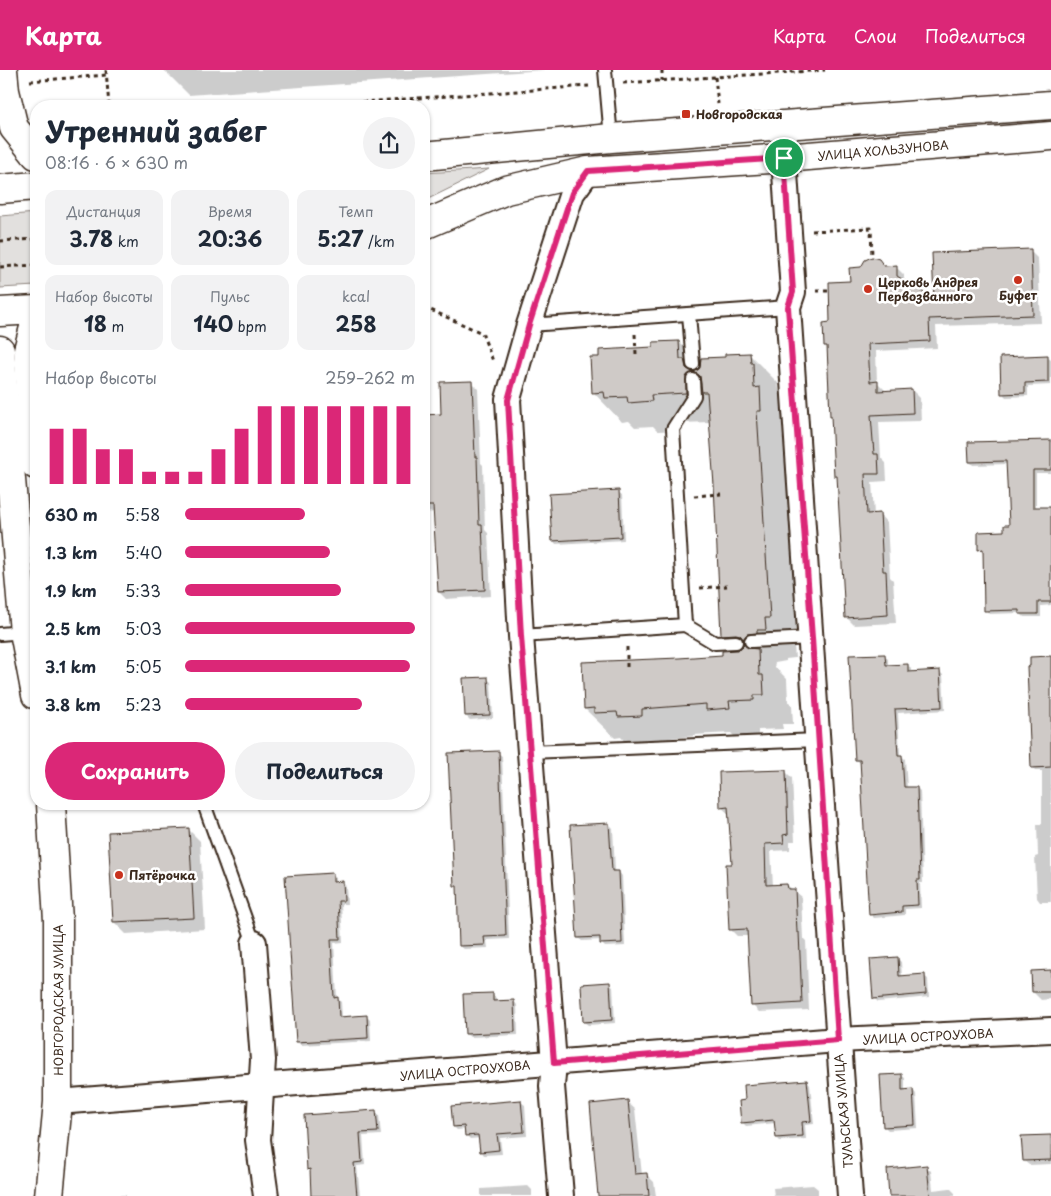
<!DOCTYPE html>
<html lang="ru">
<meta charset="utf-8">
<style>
body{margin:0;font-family:"Playpen Sans",sans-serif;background:#f2f2f3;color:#1f2937;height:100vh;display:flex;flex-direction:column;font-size:19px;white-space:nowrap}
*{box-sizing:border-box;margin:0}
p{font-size:16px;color:#747a83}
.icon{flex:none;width:28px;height:28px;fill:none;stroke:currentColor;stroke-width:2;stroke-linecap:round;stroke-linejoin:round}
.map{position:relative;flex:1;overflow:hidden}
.side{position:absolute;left:30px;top:30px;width:400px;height:710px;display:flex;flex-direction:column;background:#fff;border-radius:20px;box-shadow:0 1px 4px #0004}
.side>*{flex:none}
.pin{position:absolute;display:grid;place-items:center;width:42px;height:42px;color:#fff;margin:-21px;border:2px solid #fff;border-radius:50%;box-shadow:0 1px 5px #0007}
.round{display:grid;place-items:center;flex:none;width:52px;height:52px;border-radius:26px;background:#f2f2f3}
.summary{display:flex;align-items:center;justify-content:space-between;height:85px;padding:0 15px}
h1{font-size:28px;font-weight:700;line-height:38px}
.figures{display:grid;grid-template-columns:repeat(3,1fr);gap:8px;height:85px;padding:5px 15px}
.figures div{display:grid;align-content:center;border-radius:12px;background:#f2f2f3;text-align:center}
.figures b{font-size:21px;font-weight:700}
.figures small{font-size:14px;font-weight:400}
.figures p{font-size:14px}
.chart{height:140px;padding:10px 15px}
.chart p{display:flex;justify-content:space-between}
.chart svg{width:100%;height:90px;margin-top:5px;stroke:#db2777;stroke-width:6}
.button{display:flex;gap:10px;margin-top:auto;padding:10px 15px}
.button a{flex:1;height:58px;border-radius:30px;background:#db2777;color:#fff;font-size:20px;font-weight:700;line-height:58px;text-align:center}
.button a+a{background:#f2f2f3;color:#1f2937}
ul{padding:0 15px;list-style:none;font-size:16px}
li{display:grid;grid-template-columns:80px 60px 1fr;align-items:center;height:38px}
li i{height:12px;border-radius:6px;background:#db2777}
header{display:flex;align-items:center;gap:30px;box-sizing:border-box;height:70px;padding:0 25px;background:#db2777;color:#fff}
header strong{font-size:24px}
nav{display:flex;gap:28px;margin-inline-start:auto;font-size:18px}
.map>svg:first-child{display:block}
.green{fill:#e2e0de;stroke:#8e857e}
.shadow{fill:#0003}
.building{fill:#cfcac7;stroke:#3b2a1e}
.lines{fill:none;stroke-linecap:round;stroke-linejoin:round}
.lane-casing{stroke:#3b2a1e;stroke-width:16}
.street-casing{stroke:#3b2a1e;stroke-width:28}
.secondary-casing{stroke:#3b2a1e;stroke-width:31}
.path{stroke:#3b2a1e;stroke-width:3;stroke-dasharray:4 4;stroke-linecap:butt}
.lane{stroke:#fff;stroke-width:12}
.street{stroke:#fff;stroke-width:24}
.secondary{stroke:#fff;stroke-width:28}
.route-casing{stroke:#fff;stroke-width:10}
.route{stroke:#db2777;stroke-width:6}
.poi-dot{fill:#c8321e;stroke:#fff;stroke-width:2}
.labels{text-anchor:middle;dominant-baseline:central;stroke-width:5;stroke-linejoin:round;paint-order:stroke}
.poi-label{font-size:12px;font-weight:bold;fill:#3b2a1e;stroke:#fff;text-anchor:start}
.street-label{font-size:12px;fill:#3b2a1e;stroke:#fff}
</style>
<header>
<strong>Карта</strong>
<nav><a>Карта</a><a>Слои</a><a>Поделиться</a></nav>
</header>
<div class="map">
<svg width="1051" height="1126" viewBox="0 0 1051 1126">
<rect width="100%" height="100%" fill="#fff"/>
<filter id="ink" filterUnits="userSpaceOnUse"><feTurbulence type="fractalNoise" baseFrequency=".02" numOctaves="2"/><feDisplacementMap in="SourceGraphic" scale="10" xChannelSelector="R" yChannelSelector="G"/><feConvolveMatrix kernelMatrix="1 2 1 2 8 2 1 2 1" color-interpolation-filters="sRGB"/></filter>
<g filter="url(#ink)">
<g class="green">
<polygon points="489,99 424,131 424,103"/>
<polygon points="36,143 36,216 0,218 0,146"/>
</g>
<g class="shadow">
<polygon points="164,0 545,0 189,25"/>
<polygon points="1030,181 1038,189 1041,253 936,256 937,278 876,281 877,312 886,321 912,320 920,328 921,351 879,352 881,388 886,393 887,411 872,412 874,445 879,444 887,453 890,507 893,510 896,553 854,555 846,547 838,408 835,405 829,279 825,275 831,253 851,212 885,197 896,197 904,205 904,212 935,231"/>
<polygon points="679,272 702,295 749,284 778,313 779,320 782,323 783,342 789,348 785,370 799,576 794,576 795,588 786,589 786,591 775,593 774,596 787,609 788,631 792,635 793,654 782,654 783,659 758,660 758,667 736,668 731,663 693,665 693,666 670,668 671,674 648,676 643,671 625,672 621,667 615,668 585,639 740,581 722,564 711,352 680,353 680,360 658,361 653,356 635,357 629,351 622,352 593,322 654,278"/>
<polygon points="1047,287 1051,290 1051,315 1028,316 1028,326 1006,327 1002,323"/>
<polygon points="471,312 478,319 481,393 483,395 485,460 488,463 491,526 446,529 439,522 435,442 424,443 424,346 442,345"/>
<polygon points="1051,371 1051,403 1036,403 1036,438 1051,438 1051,535 1041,536 1041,547 1024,547 1020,543 989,544 986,540 984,483 980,479 1006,462 1010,456 1007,394 973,395 970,392"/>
<polygon points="618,422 622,425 624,470 556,474 553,470"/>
<polygon points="884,585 888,589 888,596 908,595 911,599 911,603 940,602 943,605 945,640 898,643 900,685 905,689 907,718 917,718 920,721 923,813 920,813 921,838 905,839 905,845 874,848 870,844 861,693 856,690"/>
<polygon points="1051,587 1051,832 1040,832 1037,828 1035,787 1038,786 1037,755 1042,754 1042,701 1036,701 1032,697"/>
<polygon points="487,609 491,612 493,648 470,650 466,646"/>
<polygon points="498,683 502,686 509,869 487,870 488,878 464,879 460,876 458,818 455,815"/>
<polygon points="785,701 792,708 795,771 790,771 790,780 771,781 773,816 787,815 801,827 803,868 806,871 809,940 759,942 752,935 748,866 737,866 730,859 733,795 729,744 721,737"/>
<polygon points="609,754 613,758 615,802 619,802 622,806 625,876 605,877 601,873 601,870 582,871 578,868"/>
<polygon points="188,759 200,771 205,859 126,864 114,852"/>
<polygon points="332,805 336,808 336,813 343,813 346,816 347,834 341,834 343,872 334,873 337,928 341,932 342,948 366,946 370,950 371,971 301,975 297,972"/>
<polygon points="897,888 901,892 902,907 924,906 928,909 929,927 878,932 874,928"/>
<polygon points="1051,901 1051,929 1041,930 1033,922"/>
<polygon points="609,914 613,917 615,953 588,955 584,952"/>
<polygon points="492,924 496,928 496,932 514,931 517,935 518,965 470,967 466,964"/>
<polygon points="901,1005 905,1008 905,1021 913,1020 916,1024 918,1058 888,1060 884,1056"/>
<polygon points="807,1011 810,1015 814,1054 805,1055 806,1069 780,1071 777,1068 775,1053 746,1056 742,1052"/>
<polygon points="521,1032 525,1035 527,1066 500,1068 502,1084 484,1085 481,1081 480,1068 470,1069 466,1065 466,1059 457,1060 454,1057"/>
<polygon points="627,1032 635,1039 642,1105 647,1105 654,1112 656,1126 599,1126"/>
<polygon points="376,1042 379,1045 381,1065 363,1066 365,1095 357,1096 360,1126 312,1126 311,1102 308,1099"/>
<polygon points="1051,1066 1051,1094 1029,1095 1024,1091"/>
<polygon points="926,1097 931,1101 933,1120 950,1118 955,1123 955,1126 891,1126"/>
<polygon points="813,1115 818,1119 818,1126 774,1126 773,1118"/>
<polygon points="528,1116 532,1120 532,1126 481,1126 481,1119"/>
<polygon points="126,1125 126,1126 98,1126"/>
</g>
<g class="building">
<polygon points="1031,179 1033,245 929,249 930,271 868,274 870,312 878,311 878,321 912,319 913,343 871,345 874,384 878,384 879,404 865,404 867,444 880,443 883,501 886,501 888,545 845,548 837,406 834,406 831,346 830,346 827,276 824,276 823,253 830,252 829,212 850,211 849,198 861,197 865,190 872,187 879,189 884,196 897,195 897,206 934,229 932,183"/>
<polygon points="679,271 680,289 684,289 686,298 693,302 686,307 686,323 651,325 652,331 628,333 627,327 605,328 604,322 592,323 590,287 599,287 599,280 653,277 653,272"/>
<polygon points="750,283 751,293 753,293 754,318 760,317 761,341 757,341 770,548 765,548 766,560 757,560 757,563 747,564 743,569 740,565 736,564 721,565 714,415 707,322 702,322 700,306 694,302 700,298 701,288 725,287 725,284"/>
<polygon points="1048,285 1048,312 1025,313 1025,323 1001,324 1000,287"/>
<polygon points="472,311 475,387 477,387 479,455 482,455 485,520 438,522 433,436 424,436 424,345 441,344 440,312"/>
<polygon points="1051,370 1051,400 1033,400 1033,437 1051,437 1051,532 1038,532 1038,544 1019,544 1019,540 984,541 983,479 978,480 978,462 1004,461 1004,455 1009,455 1006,391 969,392 968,372"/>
<polygon points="619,420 621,467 552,471 549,424"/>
<polygon points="744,574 748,578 758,579 759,605 763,605 764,625 754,625 754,630 729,631 730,638 706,640 706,634 642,639 642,646 618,647 617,642 594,643 594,638 584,639 582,592 679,588 722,585 722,581 737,580 741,579"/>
<polygon points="885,584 886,595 908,594 908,602 940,600 942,637 895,639 898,685 902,685 904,717 917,717 920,810 917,810 918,835 902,836 902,842 869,845 860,690 855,690 849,585"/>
<polygon points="1051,586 1051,697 1031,698 1027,596 1030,596 1030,587"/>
<polygon points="488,607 490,645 465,646 463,608"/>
<polygon points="499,681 506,866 484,867 485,875 459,876 457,816 454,816 448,683"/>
<polygon points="786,700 788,764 783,765 784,773 765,774 766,815 787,814 788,819 795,819 797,862 799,862 802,933 751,936 747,859 729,860 726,794 732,794 728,737 720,738 719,702"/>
<polygon points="609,753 612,801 619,801 622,873 600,874 600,867 577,868 570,755"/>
<polygon points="189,758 194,848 113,852 108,762"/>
<polygon points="333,803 333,812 343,811 344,831 338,831 340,869 331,869 334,928 338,927 339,947 367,945 368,968 296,972 285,806"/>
<polygon points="898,887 899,906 925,904 926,924 873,929 870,889"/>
<polygon points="1051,900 1051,922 1032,922 1031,901"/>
<polygon points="610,912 612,950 583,952 581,914"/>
<polygon points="493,923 493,931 514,930 515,962 465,964 463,924"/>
<polygon points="902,1004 902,1020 913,1019 915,1055 883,1057 880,1005"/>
<polygon points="807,1010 811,1051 802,1052 803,1066 776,1068 774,1050 741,1053 739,1031 745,1030 744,1015"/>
<polygon points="521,1030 524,1062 497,1064 499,1080 480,1082 478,1065 465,1066 464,1056 453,1057 451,1036"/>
<polygon points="628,1030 635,1104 647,1103 649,1126 598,1126 590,1034"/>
<polygon points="376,1040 378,1062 360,1063 362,1092 354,1093 357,1126 311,1126 310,1099 307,1100 304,1045"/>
<polygon points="1051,1065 1051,1090 1023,1091 1021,1066"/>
<polygon points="927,1095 930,1126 889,1126 887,1099"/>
</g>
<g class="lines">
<g class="lane-casing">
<g id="lane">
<polyline points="605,0 611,68"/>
<polyline points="689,244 693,294"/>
<polyline points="529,255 788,237"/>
<polyline points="685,555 715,573 736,572"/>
<polyline points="0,564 24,562"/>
<polyline points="521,566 685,555 673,359 694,326 693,310"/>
<polyline points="751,571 812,568"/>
<polyline points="530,682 818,670"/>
<polyline points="204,734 254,873"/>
</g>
</g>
<g class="street-casing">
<g id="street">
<path d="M 784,88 L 793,222 L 788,237 C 809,533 827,830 850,1126"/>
<polyline points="254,873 263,990 258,1070 266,1126"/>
<polyline points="58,1032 838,970 1051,960"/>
<polyline points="561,1126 552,1016 554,993 521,566 508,329 529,255 572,123 588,101"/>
</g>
</g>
<g class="secondary-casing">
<g id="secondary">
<polyline points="3,0 5,21 14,58 36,85"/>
<polyline points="424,86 611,68 1051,35"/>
<polyline points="0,119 36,116"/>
<polyline points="424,155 506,120 588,101 784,88 1051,66"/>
<polyline points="0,242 36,240"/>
<polyline points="36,250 28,280 36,395"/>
<polyline points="0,280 24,562 36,625"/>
<polyline points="49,1126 58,1032 58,851 51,734"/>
</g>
</g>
<g class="path">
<polyline points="106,0 109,36"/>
<polyline points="662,0 662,11"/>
<polyline points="715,7 718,34"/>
<polyline points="30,11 107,5"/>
<polyline points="623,13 825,0"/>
<polyline points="306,36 589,16"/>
<polyline points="812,161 871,158 872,187"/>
<polyline points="0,171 36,169"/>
<polyline points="0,197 36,195"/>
<polyline points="816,221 829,221"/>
<polyline points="424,237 482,263 493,291"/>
<polyline points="635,264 636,284"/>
<polyline points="694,426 721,424"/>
<polyline points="700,518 727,516"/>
<polyline points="627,597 627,575"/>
</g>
<use href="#lane" class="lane"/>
<use href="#street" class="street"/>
<use href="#secondary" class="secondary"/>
</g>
</g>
<g class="lines" filter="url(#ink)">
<g class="route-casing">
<polygon id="route" points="784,88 793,222 788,237 812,568 838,970 554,993 521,566 508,330 529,255 572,123 588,101"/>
</g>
<use href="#route" class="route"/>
</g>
<g class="poi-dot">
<rect x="681" y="39" width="10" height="10" rx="2.5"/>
<circle cx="1018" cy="210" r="5"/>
<circle cx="868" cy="219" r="5"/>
<circle cx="119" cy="805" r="5"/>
</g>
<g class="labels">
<g class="poi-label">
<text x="696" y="44">Новгородская</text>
<text x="878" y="212">Церковь Андрея<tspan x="878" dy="14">Первозванного</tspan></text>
<text x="1018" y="225" text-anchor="middle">Буфет</text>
<text x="129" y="805">Пятёрочка</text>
</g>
<g class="street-label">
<text transform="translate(883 80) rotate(-5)">УЛИЦА ХОЛЬЗУНОВА</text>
<text transform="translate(58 930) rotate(-90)">НОВГОРОДСКАЯ УЛИЦА</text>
<text transform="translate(928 966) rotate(-3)">УЛИЦА ОСТРОУХОВА</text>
<text transform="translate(465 1000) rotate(-5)">УЛИЦА ОСТРОУХОВА</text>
<text transform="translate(843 1041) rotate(-95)">ТУЛЬСКАЯ УЛИЦА</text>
</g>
</g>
</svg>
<div class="pin" style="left:784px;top:88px;background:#1e9e55"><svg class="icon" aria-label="arrive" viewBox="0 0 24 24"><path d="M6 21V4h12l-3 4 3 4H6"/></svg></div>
<section class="side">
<div class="summary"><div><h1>Утренний забег</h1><p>08:16 · 6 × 630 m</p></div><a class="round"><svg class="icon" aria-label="share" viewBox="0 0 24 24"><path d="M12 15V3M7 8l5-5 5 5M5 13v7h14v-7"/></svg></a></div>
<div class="figures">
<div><p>Дистанция</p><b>3.78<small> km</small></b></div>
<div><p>Время</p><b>20:36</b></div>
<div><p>Темп</p><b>5:27<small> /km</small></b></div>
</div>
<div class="figures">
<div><p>Набор высоты</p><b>18<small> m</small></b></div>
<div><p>Пульс</p><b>140<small> bpm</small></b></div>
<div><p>kcal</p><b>258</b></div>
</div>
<div class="chart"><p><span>Набор высоты</span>259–262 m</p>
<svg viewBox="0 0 160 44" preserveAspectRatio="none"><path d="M5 44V17M15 44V17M25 44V27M35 44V27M45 44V38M55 44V38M65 44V38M75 44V27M85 44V17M95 44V6M105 44V6M115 44V6M125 44V6M135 44V6M145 44V6M155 44V6"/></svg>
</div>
<ul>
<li><b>630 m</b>5:58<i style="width:52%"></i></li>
<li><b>1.3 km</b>5:40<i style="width:63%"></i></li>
<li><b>1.9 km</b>5:33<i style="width:68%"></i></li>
<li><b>2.5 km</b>5:03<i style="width:100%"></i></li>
<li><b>3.1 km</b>5:05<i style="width:98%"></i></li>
<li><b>3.8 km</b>5:23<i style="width:77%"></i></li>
</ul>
<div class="button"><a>Сохранить</a><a>Поделиться</a></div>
</section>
</div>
